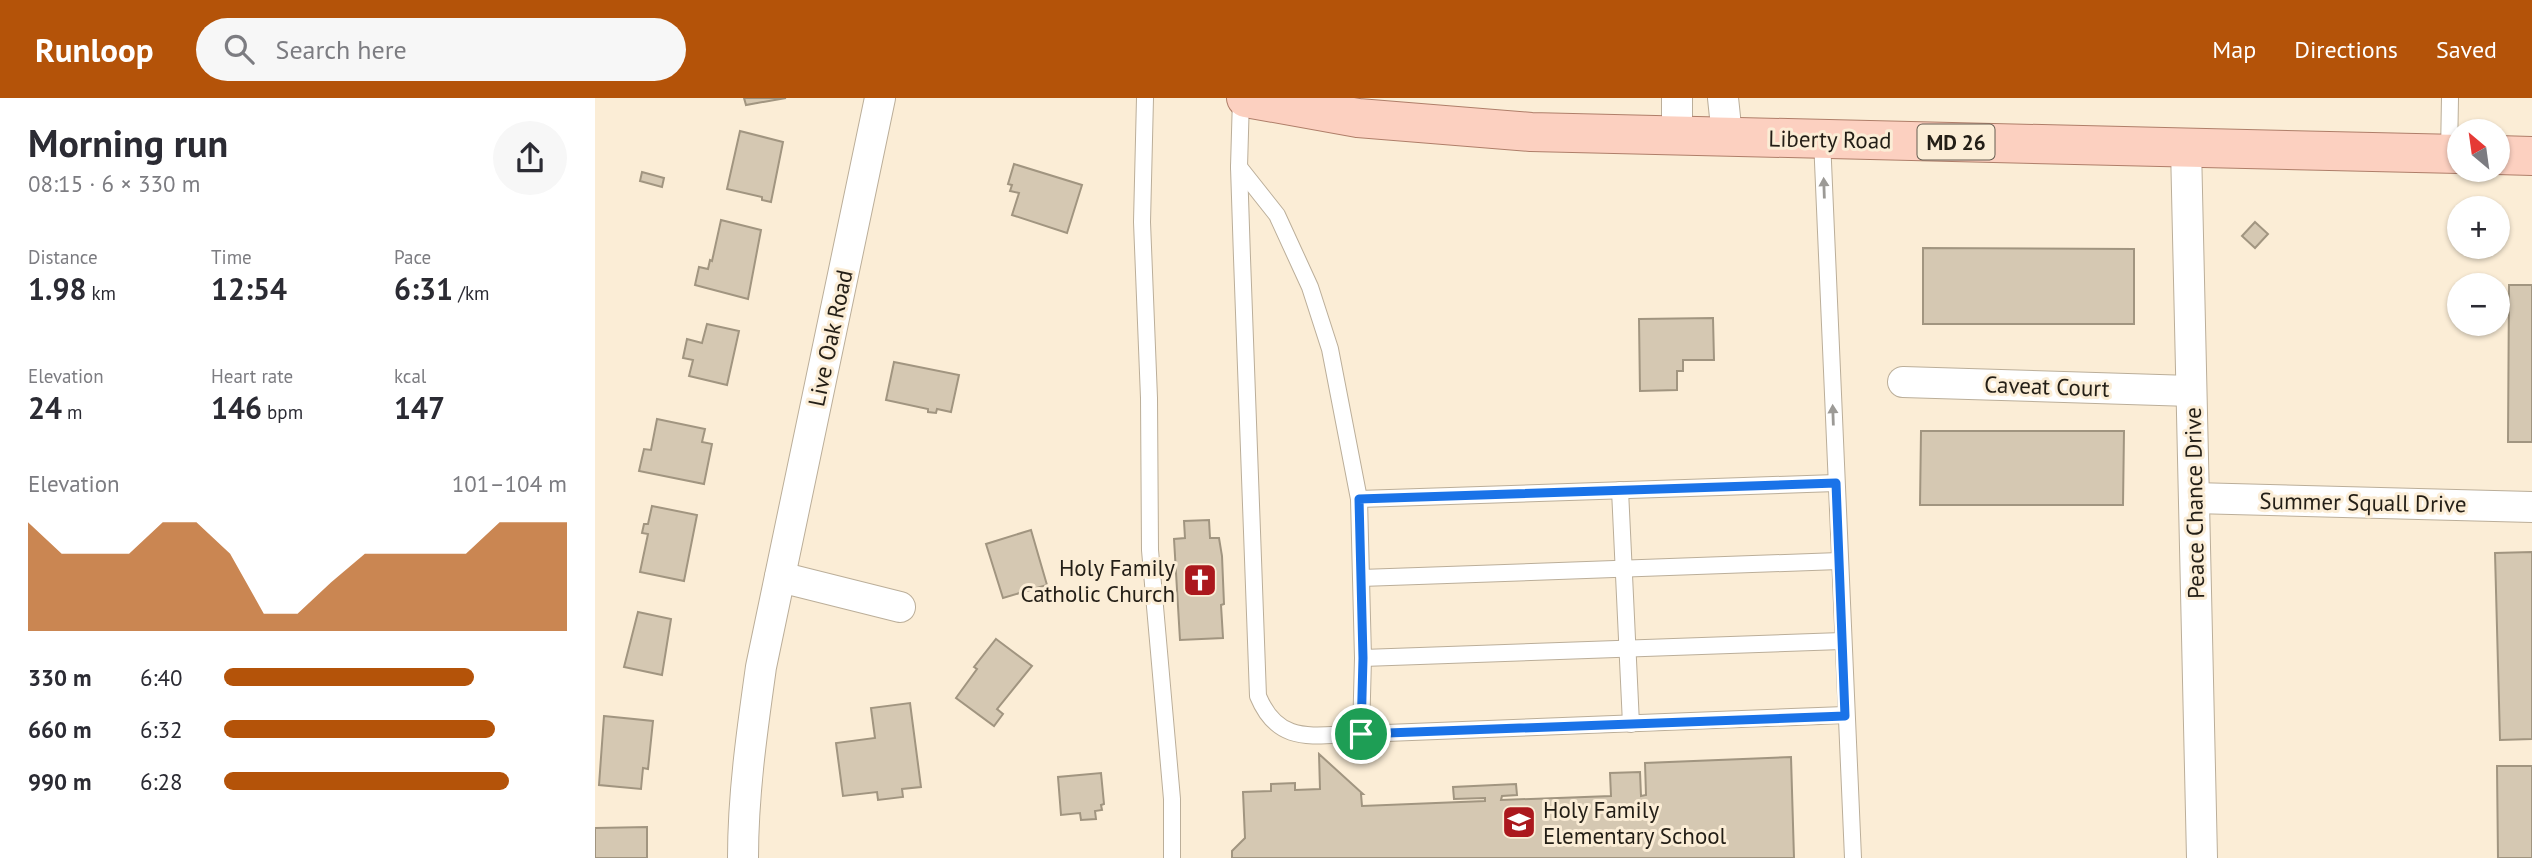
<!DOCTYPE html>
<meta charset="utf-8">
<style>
body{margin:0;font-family:"PT Sans",sans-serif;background:#f7f7f7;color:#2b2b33;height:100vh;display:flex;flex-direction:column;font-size:26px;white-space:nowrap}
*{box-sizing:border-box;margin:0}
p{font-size:23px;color:#7c7c81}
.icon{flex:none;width:38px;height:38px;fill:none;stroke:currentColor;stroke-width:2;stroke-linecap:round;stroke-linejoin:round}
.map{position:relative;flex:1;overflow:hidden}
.side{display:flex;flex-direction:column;background:#fff;width:595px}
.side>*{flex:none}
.needle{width:46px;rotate:331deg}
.buttons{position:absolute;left:1852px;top:21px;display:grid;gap:14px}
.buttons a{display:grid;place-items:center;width:63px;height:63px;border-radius:50%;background:#fff;box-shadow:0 2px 5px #0004;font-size:35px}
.pin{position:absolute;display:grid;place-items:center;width:60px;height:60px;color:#fff;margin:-30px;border:4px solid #fff;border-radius:50%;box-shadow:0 2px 7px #0007}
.round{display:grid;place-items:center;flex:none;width:74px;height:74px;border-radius:37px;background:#f7f7f7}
.headline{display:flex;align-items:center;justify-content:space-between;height:119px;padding:0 28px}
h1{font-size:38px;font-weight:700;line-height:52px}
.figures{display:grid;grid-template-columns:repeat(3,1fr);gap:10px;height:119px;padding:7px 28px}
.figures div{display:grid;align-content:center}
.figures b{font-size:30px;font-weight:700}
.figures small{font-size:19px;font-weight:400}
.figures p{font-size:19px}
.chart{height:196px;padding:14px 28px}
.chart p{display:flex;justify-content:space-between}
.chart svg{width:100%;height:126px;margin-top:7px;fill:#b45309;opacity:.7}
ul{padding:0 28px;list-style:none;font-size:23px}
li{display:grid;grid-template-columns:112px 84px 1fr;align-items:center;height:52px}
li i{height:18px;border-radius:9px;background:#b45309}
header{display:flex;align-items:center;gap:42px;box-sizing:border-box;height:98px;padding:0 35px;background:#b45309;color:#fff}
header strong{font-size:33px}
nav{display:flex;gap:38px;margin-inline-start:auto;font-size:24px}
.search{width:490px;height:63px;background:#f7f7f7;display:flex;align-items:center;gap:18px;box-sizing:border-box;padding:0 24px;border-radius:38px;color:#7c7c81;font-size:26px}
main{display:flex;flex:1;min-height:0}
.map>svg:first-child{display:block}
.building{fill:#d5c8b2;stroke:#a19580;stroke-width:2}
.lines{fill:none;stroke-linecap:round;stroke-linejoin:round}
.service-casing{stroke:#bbae99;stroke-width:18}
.minor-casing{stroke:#bbae99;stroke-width:32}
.primary-casing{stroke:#af7e69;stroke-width:40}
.service{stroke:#fff;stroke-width:16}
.minor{stroke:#fff;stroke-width:30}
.primary{stroke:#fcd0c0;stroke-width:38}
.oneway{fill:#9c9a96}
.route-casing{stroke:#fff;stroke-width:14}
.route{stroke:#1a73e8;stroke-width:9}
.labels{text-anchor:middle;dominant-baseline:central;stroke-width:6;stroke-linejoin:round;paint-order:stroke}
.shield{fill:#fbedd6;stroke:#645c50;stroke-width:2}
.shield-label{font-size:21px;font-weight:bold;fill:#231e16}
.street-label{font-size:23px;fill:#231e16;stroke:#fbedd6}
.poi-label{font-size:23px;fill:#231e16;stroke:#fbedd6;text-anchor:end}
</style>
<header>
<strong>Runloop</strong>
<div class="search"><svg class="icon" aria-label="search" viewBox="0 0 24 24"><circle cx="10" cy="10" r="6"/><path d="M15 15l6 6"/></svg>Search here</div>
<nav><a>Map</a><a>Directions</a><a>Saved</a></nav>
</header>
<main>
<section class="side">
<div class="headline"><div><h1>Morning run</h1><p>08:15 · 6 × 330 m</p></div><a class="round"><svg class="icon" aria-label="share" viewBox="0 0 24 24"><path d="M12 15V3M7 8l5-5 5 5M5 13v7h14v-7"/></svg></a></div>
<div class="figures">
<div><p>Distance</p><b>1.98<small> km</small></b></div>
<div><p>Time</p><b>12:54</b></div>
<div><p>Pace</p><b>6:31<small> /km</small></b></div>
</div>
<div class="figures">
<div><p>Elevation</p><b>24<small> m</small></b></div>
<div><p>Heart rate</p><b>146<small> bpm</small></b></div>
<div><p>kcal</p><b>147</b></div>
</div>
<div class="chart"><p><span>Elevation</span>101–104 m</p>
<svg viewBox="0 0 160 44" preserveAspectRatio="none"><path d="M0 44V6L10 17L20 17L30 17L40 6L50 6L60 17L70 38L80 38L90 27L100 17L110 17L120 17L130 17L140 6L150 6L160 6V44z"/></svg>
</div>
<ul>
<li><b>330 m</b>6:40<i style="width:73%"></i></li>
<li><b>660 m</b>6:32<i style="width:79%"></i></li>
<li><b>990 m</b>6:28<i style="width:83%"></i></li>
</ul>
</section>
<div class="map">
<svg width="1937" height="760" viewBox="0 0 1937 760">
<rect width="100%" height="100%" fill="#fbedd6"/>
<g class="building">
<polygon points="149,0 191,0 151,7"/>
<polygon points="145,33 188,44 176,104 167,102 167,99 132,91"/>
<polygon points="419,66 487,87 472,135 417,117 424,95 415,93 417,87 413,86"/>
<polygon points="47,74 69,80 67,89 45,83"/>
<polygon points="126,122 166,132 153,201 100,187 104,169 113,171 115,162 117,163"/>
<polygon points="1660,124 1673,136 1660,150 1647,138"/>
<polygon points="1328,150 1539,151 1539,226 1328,226"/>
<polygon points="1914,187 1937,187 1937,344 1913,344"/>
<polygon points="1118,220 1119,262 1088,262 1088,273 1082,273 1082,292 1045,293 1044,221"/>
<polygon points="112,226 144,233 132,287 94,278 98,262 88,260 92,241 107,245"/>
<polygon points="299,264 364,277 356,314 342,311 341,315 333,314 333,311 291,302"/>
<polygon points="62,321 110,331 107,344 117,346 109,386 44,373 49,351 56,352"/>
<polygon points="1326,333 1529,333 1528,407 1325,407"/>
<polygon points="57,408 102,417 89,483 45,474 53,436 47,435 49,426 53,426"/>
<polygon points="614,422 615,440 624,440 627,458 629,506 626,507 628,540 585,542 579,441 590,440 589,423"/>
<polygon points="436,432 452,487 408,500 391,446"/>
<polygon points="1937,454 1937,641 1905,642 1900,455"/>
<polygon points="43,514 76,521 67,577 29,569"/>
<polygon points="401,541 437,568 402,611 408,616 399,628 361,600 382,571 379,569"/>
<polygon points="315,605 326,689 307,691 308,699 283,702 282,694 248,698 241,645 280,640 276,610"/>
<polygon points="9,618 58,623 53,671 48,670 46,691 4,687"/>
<polygon points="724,656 768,696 766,696 767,708 890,703 890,700 859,701 858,689 921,686 922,697 907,698 906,702 1016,698 1015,675 1045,674 1046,698 1051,697 1050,665 1196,659 1199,760 637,760 637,753 650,740 648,694 676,693 676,686 700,685 700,692 725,691"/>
<polygon points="1902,668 1937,668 1937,760 1903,760"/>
<polygon points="506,675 509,706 506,707 507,712 500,713 501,721 486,722 485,715 466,717 463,679"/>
<polygon points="52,729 52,760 0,760 0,730"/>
</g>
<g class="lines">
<g class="service-casing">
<g id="service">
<polyline points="550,0 547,124 554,300 555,452 577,701 577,760"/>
<path d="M 646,0 L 644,69 L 647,160 L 663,598 C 684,649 720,636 766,636 L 1250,617"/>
<polyline points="1227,41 1258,760"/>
<polyline points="1854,56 1855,0"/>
<polyline points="644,69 682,117 715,189 735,251 764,401"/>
<polyline points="1241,385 764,401 768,560 1247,543"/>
<polyline points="1025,392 1036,626"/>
<polyline points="766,480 1244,463"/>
<polyline points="766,636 768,560"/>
</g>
</g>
<g class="minor-casing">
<g id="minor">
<polyline points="1128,0 1132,38"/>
<polyline points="1082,37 1082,0"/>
<polyline points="1591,49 1607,760"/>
<polyline points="1308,284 1596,293"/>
<polyline points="1599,400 1937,409"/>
<polyline points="185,479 305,509"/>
<path d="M 148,760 C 148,696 157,633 166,569 L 285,0"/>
</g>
</g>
<g class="primary-casing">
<g id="primary">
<polyline points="651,0 763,20 936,34 1864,56"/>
<polyline points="1902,57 1937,58"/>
</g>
</g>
<use href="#service" class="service"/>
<use href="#minor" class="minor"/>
<use href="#primary" class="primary"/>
</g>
<defs><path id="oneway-solid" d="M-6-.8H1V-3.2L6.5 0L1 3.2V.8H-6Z" transform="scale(1.75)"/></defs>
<g class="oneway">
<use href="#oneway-solid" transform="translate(1229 90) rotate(-92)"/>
<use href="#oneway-solid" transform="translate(1238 317) rotate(-92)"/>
</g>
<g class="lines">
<g class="route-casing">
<polygon id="route" points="1241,385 1250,618 766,636 768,560 764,401"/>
</g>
<use href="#route" class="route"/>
</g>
<defs>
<g id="church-square" transform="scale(1.75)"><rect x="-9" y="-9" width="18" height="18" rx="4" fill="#ab181d" stroke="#fbedd6"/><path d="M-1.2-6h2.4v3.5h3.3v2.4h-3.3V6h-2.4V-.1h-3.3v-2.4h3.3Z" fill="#fff"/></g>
<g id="school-square" transform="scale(1.75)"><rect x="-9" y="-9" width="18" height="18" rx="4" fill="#ab181d" stroke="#fbedd6"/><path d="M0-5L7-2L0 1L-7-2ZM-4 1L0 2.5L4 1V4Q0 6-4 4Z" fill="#fff"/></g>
</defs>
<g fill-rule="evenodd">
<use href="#church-square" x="605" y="482"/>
<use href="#school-square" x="924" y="724"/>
</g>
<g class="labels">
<rect class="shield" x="1322.5" y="26.5" width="77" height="35" rx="5"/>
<g class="shield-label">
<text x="1361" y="44">MD 26</text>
</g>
<g class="street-label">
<text transform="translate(1235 41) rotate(1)">Liberty Road</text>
<text transform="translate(235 240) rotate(-78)">Live Oak Road</text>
<text transform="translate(1452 288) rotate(2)">Caveat Court</text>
<text transform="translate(1768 404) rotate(1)">Summer Squall Drive</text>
<text transform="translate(1599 405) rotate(-91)">Peace Chance Drive</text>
</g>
<g class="poi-label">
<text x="580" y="469">Holy Family<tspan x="580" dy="26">Catholic Church</tspan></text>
<text x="948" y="711" text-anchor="start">Holy Family<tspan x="948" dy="26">Elementary School</tspan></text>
</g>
</g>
</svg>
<div class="buttons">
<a><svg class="needle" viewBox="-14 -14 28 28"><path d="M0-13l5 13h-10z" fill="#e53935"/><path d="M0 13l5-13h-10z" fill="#7c7c81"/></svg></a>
<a>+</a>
<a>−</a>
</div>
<div class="pin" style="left:766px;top:636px;background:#1e9e55"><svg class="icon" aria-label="arrive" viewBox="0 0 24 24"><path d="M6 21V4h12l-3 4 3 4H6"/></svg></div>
</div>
</main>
